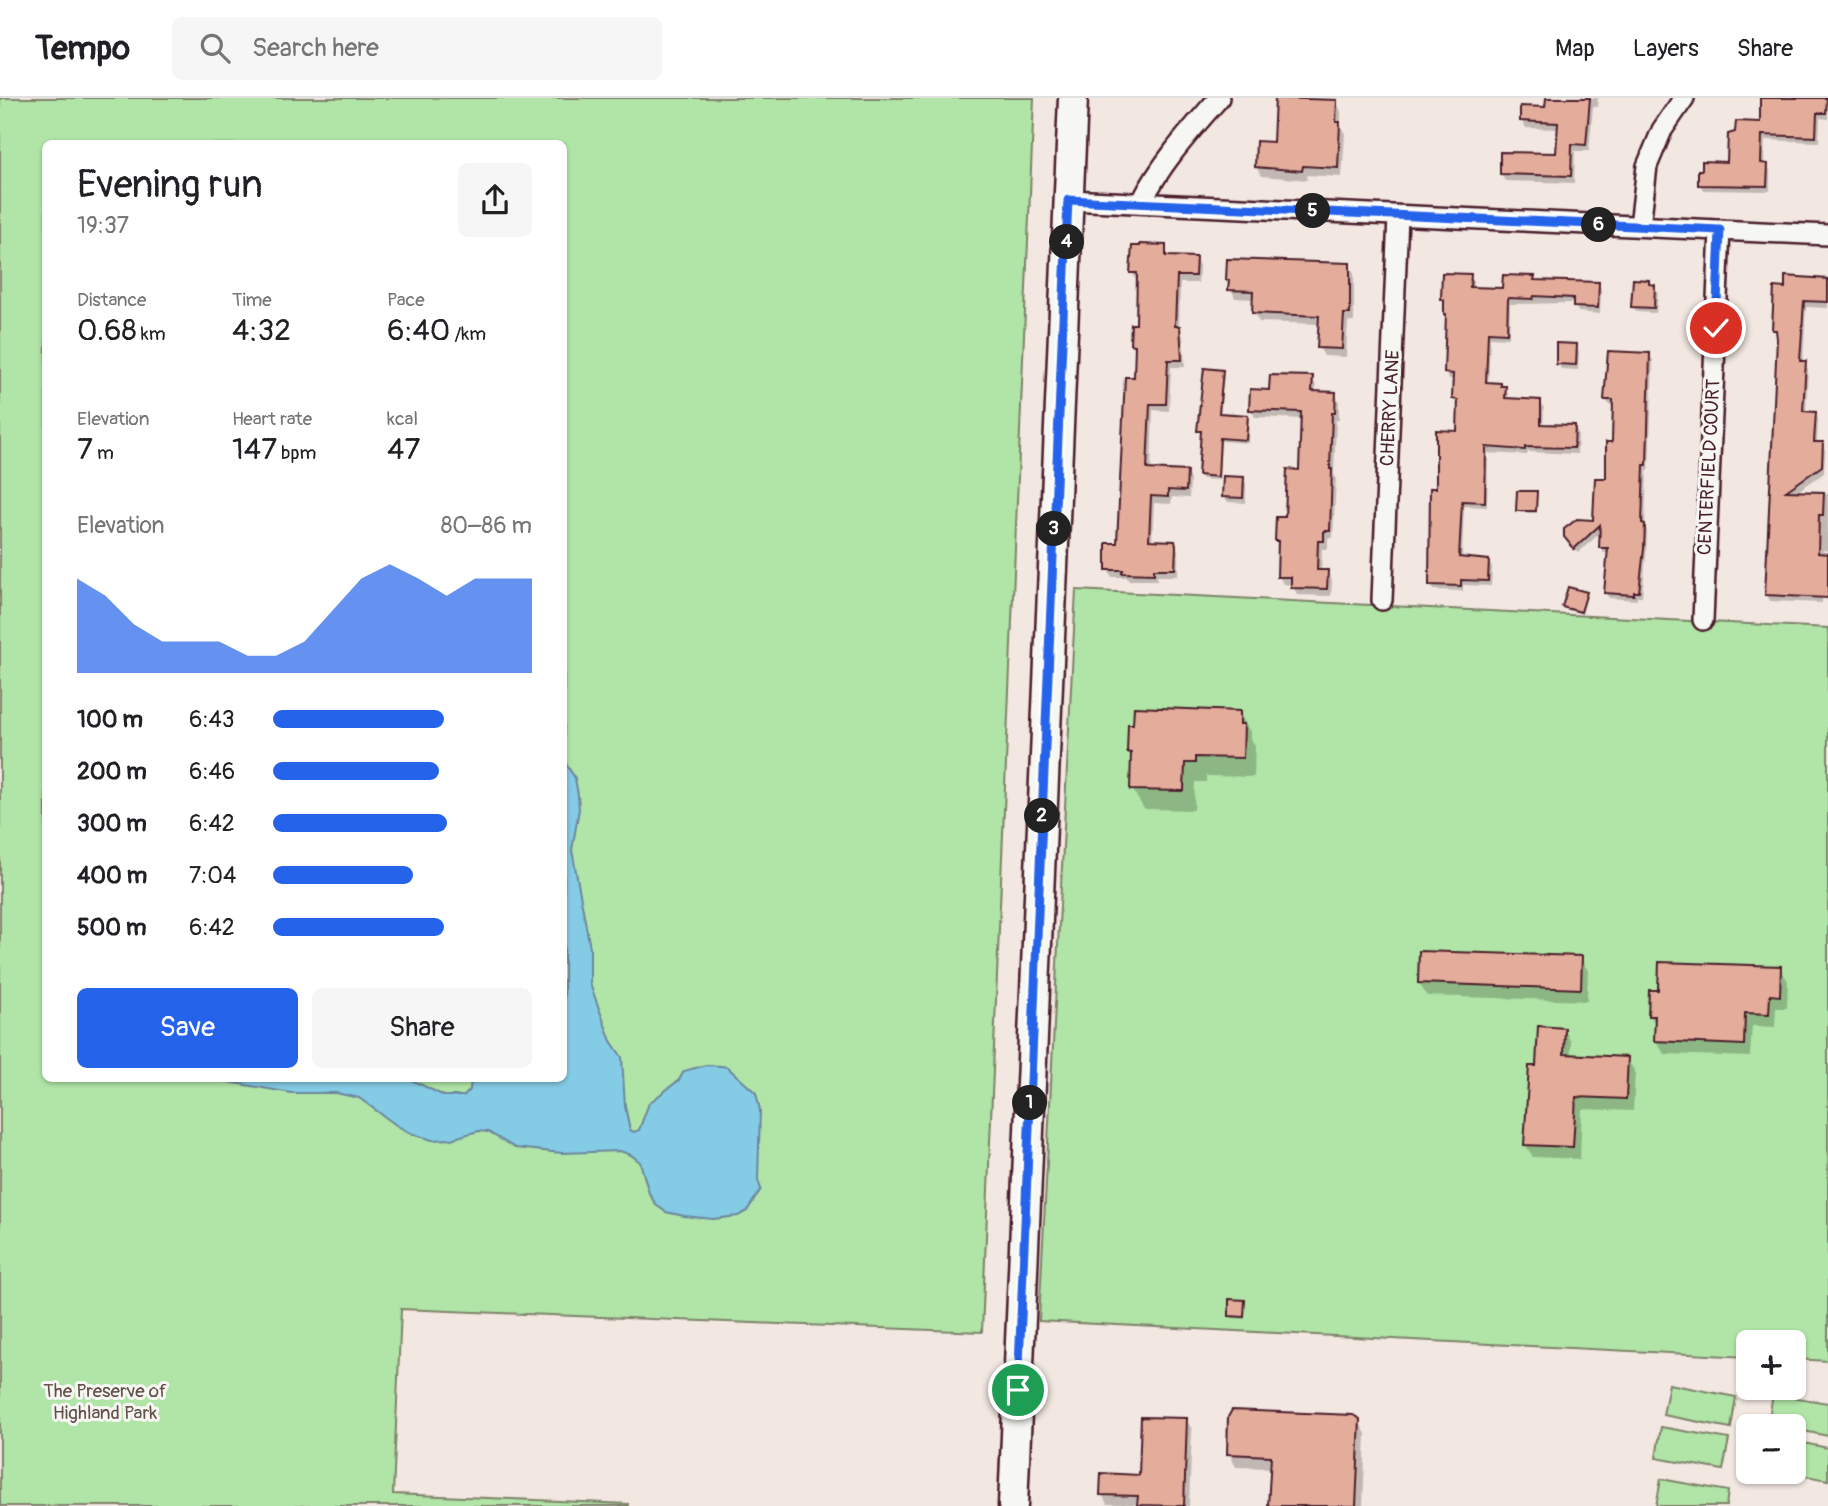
<!DOCTYPE html>
<meta charset="utf-8">
<style>
body{margin:0;font-family:Pangolin,sans-serif;background:#f6f6f6;color:#202124;height:100vh;display:flex;flex-direction:column;font-size:26px;white-space:nowrap}
*{box-sizing:border-box;margin:0}
p{font-size:23px;color:#757577}
.icon{flex:none;width:38px;height:38px;fill:none;stroke:currentColor;stroke-width:2;stroke-linecap:round;stroke-linejoin:round}
.map{position:relative;flex:1;overflow:hidden}
.panel{position:absolute;left:42px;top:42px;width:525px;height:942px;display:flex;flex-direction:column;background:#fff;border-radius:10px;box-shadow:0 2px 5px #0004}
.panel>*{flex:none}
.controls{position:absolute;left:1736px;top:1232px;display:grid;gap:14px}
.controls a{display:grid;place-items:center;width:70px;height:70px;border-radius:10px;background:#fff;box-shadow:0 2px 5px #0004;font-size:35px}
.pin{position:absolute;display:grid;place-items:center;width:60px;height:60px;color:#fff;margin:-30px;border:4px solid #fff;border-radius:50%;box-shadow:0 2px 7px #0007}
.km{position:absolute;width:35px;height:35px;margin:-18px;border-radius:50%;background:#222;color:#fff;font-size:19px;line-height:35px;text-align:center}
.round{display:grid;place-items:center;flex:none;width:74px;height:74px;border-radius:10px;background:#f6f6f6}
.head{display:flex;align-items:center;justify-content:space-between;height:119px;padding:0 35px}
h1{font-size:38px;font-weight:600;line-height:52px}
.stats{display:grid;grid-template-columns:repeat(3,1fr);gap:10px;height:119px;padding:7px 35px}
.stats div{display:grid;align-content:center}
.stats b{font-size:30px;font-weight:600}
.stats small{font-size:19px;font-weight:400}
.stats p{font-size:19px}
.chart{height:196px;padding:14px 35px}
.chart p{display:flex;justify-content:space-between}
.chart svg{width:100%;height:126px;margin-top:7px;fill:#2563eb;opacity:.7}
.action{display:flex;gap:14px;margin-top:auto;padding:14px 35px}
.action a{flex:1;height:80px;border-radius:10px;background:#2563eb;color:#fff;font-size:28px;font-weight:600;line-height:80px;text-align:center}
.action a+a{background:#f6f6f6;color:#202124}
ul{padding:0 35px;list-style:none;font-size:23px}
li{display:grid;grid-template-columns:112px 84px 1fr;align-items:center;height:52px}
li i{height:18px;border-radius:9px;background:#2563eb}
header{display:flex;align-items:center;gap:42px;box-sizing:border-box;height:98px;padding:0 35px;background:#fff;border-bottom:2px solid #e0e0e0}
header strong{font-size:33px}
nav{display:flex;gap:38px;margin-inline-start:auto;font-size:24px}
.search{width:490px;height:63px;background:#f6f6f6;display:flex;align-items:center;gap:18px;box-sizing:border-box;padding:0 24px;border-radius:10px;color:#757577;font-size:26px}
.map>svg:first-child{display:block}
.green{fill:#b0e5a7;stroke:#7d8269;stroke-width:2;fill-rule:evenodd}
.water{fill:#84cbe5;stroke:#6d869b;stroke-width:2}
.shadow{fill:#0003}
.building{fill:#e4ad9b;stroke:#4a1f2b;stroke-width:2}
.lines{fill:none;stroke-linecap:round;stroke-linejoin:round}
.street-casing{stroke:#4a1f2b;stroke-width:24}
.secondary-casing{stroke:#4a1f2b;stroke-width:33}
.street{stroke:#f6f6f2;stroke-width:19}
.secondary{stroke:#f6f6f2;stroke-width:28}
.route-casing{stroke:#fff;stroke-width:14}
.route{stroke:#2563eb;stroke-width:9}
.labels{text-anchor:middle;dominant-baseline:central;stroke-width:6;stroke-linejoin:round;paint-order:stroke}
.street-label{font-size:19px;fill:#4a1f2b;stroke:#f6f6f2}
.park-label{font-size:19px;fill:#64504a;stroke:#f6f6f2}
</style>
<header>
<strong>Tempo</strong>
<div class="search"><svg class="icon" aria-label="search" viewBox="0 0 24 24"><circle cx="10" cy="10" r="6"/><path d="M15 15l6 6"/></svg>Search here</div>
<nav><a>Map</a><a>Layers</a><a>Share</a></nav>
</header>
<div class="map">
<svg width="1828" height="1408" viewBox="0 0 1828 1408">
<rect width="100%" height="100%" fill="#f2e7e1"/>
<filter id="ink" filterUnits="userSpaceOnUse"><feTurbulence type="fractalNoise" baseFrequency=".0143" numOctaves="2"/><feDisplacementMap in="SourceGraphic" scale="14" xChannelSelector="R" yChannelSelector="G"/><feConvolveMatrix kernelMatrix="1 2 1 2 8 2 1 2 1" color-interpolation-filters="sRGB"/></filter>
<g filter="url(#ink)">
<g class="green">
<path d="M 0,0 L 1034,0 L 982,1234 L 401,1211 L 393,1396 L 628,1406 L 628,1408 L 0,1408 ZM 46,46 L 564,46 L 564,980 L 46,980 Z"/>
<polygon points="1076,492 1828,530 1828,1263 1794,1261 1794,1244 1748,1244 1748,1259 1039,1223"/>
<polygon points="1669,1286 1736,1299 1731,1330 1663,1317"/>
<polygon points="1773,1296 1828,1305 1828,1338 1794,1331 1794,1328 1768,1327"/>
<polygon points="1661,1329 1729,1341 1723,1372 1656,1360"/>
<polygon points="1794,1343 1828,1350 1828,1382 1784,1374 1794,1374"/>
<polygon points="1661,1381 1728,1393 1726,1408 1656,1408"/>
</g>
<polygon class="water" points="564,666 566,666 575,680 578,697 579,711 572,752 590,850 590,886 611,943 622,959 625,1008 630,1032 634,1034 639,1032 649,1005 679,982 684,973 706,967 721,968 727,969 756,995 760,1012 758,1082 761,1091 747,1113 738,1118 713,1121 684,1118 666,1114 656,1107 649,1095 640,1064 631,1057 620,1053 562,1055 515,1050 488,1034 478,1033 451,1041 432,1042 410,1035 396,1027 359,1000 336,995 291,995 206,980 408,980 444,998 464,998 470,992 471,980 564,980"/>
<g class="shadow">
<polygon points="1547,0 1598,0 1597,9 1593,8 1589,53 1575,53 1574,85 1505,83 1501,76 1558,57 1560,31 1526,30 1522,23 1547,10"/>
<polygon points="1762,0 1828,0 1828,21 1820,20 1819,44 1765,42 1764,67 1767,67 1770,73 1770,93 1703,92 1700,86 1729,66 1762,26"/>
<polygon points="1336,4 1341,13 1341,28 1345,36 1342,79 1307,77 1307,82 1262,78 1256,69 1275,46"/>
<polygon points="1165,149 1169,160 1195,161 1199,168 1198,185 1180,185 1179,230 1183,238 1185,269 1171,269 1169,313 1153,312 1151,373 1186,374 1190,382 1189,400 1172,399 1171,406 1154,405 1152,444 1174,444 1178,452 1178,478 1157,478 1157,482 1128,482 1127,479 1112,479 1108,472 1118,447 1135,281 1136,254 1132,246 1137,228 1139,182 1136,182 1132,174"/>
<polygon points="1349,167 1354,175 1354,224 1348,224 1346,259 1324,258 1319,249 1320,226 1259,224 1254,215 1255,201 1235,200 1228,182"/>
<polygon points="1470,177 1473,183 1473,191 1504,192 1534,180 1536,184 1598,185 1601,191 1600,216 1578,214 1575,205 1510,206 1509,240 1490,239 1488,286 1500,286 1505,290 1508,296 1508,302 1540,304 1544,310 1543,328 1574,329 1578,335 1577,356 1528,354 1527,357 1488,355 1487,409 1464,408 1462,461 1488,463 1492,469 1491,488 1463,487 1463,493 1434,492 1430,486 1438,392 1459,335 1460,307 1457,307 1454,301 1455,281 1449,281 1445,275 1448,220 1443,201"/>
<polygon points="1648,183 1658,194 1656,215 1637,214 1633,208"/>
<polygon points="1828,183 1828,210 1806,209 1803,265 1808,271 1806,315 1815,315 1818,321 1817,346 1822,346 1825,352 1824,375 1795,395 1828,396 1828,453 1823,452 1822,505 1770,503 1767,497 1777,237 1774,231 1787,191"/>
<polygon points="1576,248 1579,254 1578,272 1561,271 1558,265"/>
<polygon points="1649,257 1653,262 1649,373 1647,373 1645,429 1647,433 1646,458 1642,499 1637,499 1637,502 1609,500 1606,495 1609,455 1604,455 1601,449 1601,434 1578,455 1570,445 1595,424 1608,382 1613,346 1615,307 1609,307 1606,301"/>
<polygon points="1222,273 1224,277 1220,317 1247,318 1249,322 1248,345 1221,343 1219,382 1202,381 1200,377 1201,336 1199,333"/>
<polygon points="1312,280 1316,288 1316,295 1335,295 1339,303 1339,322 1336,322 1334,376 1336,380 1333,440 1328,440 1328,451 1322,451 1321,474 1327,474 1332,482 1331,498 1297,497 1293,487 1283,486 1279,478 1280,448 1277,442 1287,421 1300,374 1303,321 1255,319 1251,312 1271,293"/>
<polygon points="1243,380 1246,386 1246,405 1228,404 1224,398"/>
<polygon points="1536,395 1537,415 1520,415 1518,412"/>
<polygon points="1586,496 1587,498 1582,516 1565,511 1564,508"/>
<polygon points="1239,614 1250,634 1250,640 1255,647 1254,679 1206,678 1206,684 1195,684 1194,712 1144,711 1132,691 1133,661 1129,654"/>
<polygon points="1581,860 1588,873 1587,903 1427,898 1419,885"/>
<polygon points="1780,870 1788,883 1787,910 1776,910 1775,929 1752,928 1750,959 1664,956 1656,943 1657,929 1650,917"/>
<polygon points="1564,931 1571,944 1571,958 1627,961 1635,974 1633,1013 1582,1011 1580,1061 1533,1059 1525,1046 1538,970"/>
<polygon points="1244,1204 1245,1221 1232,1220 1231,1218"/>
<polygon points="1186,1322 1192,1331 1189,1408 1107,1406 1102,1396 1141,1378"/>
<polygon points="1358,1322 1366,1336 1363,1408 1270,1408 1272,1370 1236,1369 1229,1355"/>
</g>
<g class="building">
<polygon points="1275,0 1337,2 1336,24 1340,24 1338,70 1303,68 1302,73 1255,69 1256,43 1273,44"/>
<polygon points="1546,0 1590,0 1586,47 1572,46 1571,78 1500,76 1500,54 1556,55 1558,25 1520,23 1520,8 1545,9"/>
<polygon points="1760,0 1827,0 1826,15 1817,15 1816,39 1762,37 1761,65 1768,66 1767,88 1698,87 1698,72 1702,72 1702,63 1727,64 1728,36 1735,34 1736,23 1760,24"/>
<polygon points="1140,146 1166,147 1166,158 1196,159 1195,178 1177,178 1175,228 1180,228 1182,262 1168,262 1166,306 1150,306 1147,371 1187,373 1186,393 1168,392 1168,399 1151,398 1149,442 1175,443 1176,448 1175,471 1154,471 1154,476 1122,475 1123,472 1106,472 1106,445 1117,445 1125,279 1134,279 1135,247 1130,246 1131,226 1136,226 1137,175 1130,175 1132,148 1140,148"/>
<polygon points="1227,161 1350,165 1350,216 1344,216 1342,251 1317,250 1319,218 1252,215 1253,193 1228,192 1229,182 1226,182"/>
<polygon points="1442,175 1471,176 1470,189 1502,190 1503,177 1535,178 1534,182 1599,184 1598,210 1573,209 1573,200 1534,198 1533,201 1508,200 1507,235 1488,234 1486,284 1501,285 1501,288 1506,288 1505,300 1541,302 1541,326 1575,327 1574,350 1525,349 1525,352 1486,349 1485,404 1462,403 1459,459 1489,462 1488,483 1461,482 1461,488 1429,487 1430,390 1436,390 1436,332 1457,333 1458,302 1452,301 1453,276 1444,275 1446,216 1444,216 1444,202 1441,201"/>
<polygon points="1785,178 1828,181 1828,204 1804,203 1800,263 1806,263 1803,313 1816,314 1814,344 1823,344 1822,368 1786,393 1824,394 1823,417 1819,417 1818,455 1828,456 1828,500 1765,497 1777,241 1776,232 1772,232 1774,189 1785,190"/>
<polygon points="1633,181 1649,182 1649,186 1655,187 1654,210 1631,209"/>
<polygon points="1556,245 1577,246 1576,267 1556,266"/>
<polygon points="1608,253 1650,255 1647,367 1644,367 1642,425 1645,426 1644,451 1639,494 1634,494 1634,497 1604,495 1608,450 1599,450 1600,427 1574,451 1564,439 1564,431 1577,421 1593,422 1595,380 1606,380 1606,344 1612,344 1613,302 1604,302"/>
<polygon points="1204,270 1223,272 1219,315 1248,317 1246,342 1220,340 1218,379 1198,377 1201,333 1197,333"/>
<polygon points="1270,277 1313,278 1312,293 1336,294 1335,315 1332,315 1330,371 1332,371 1330,433 1324,433 1324,443 1318,443 1317,472 1328,472 1327,491 1291,490 1291,479 1277,479 1278,443 1275,443 1276,419 1285,419 1287,371 1299,372 1301,314 1249,312 1250,291 1269,292"/>
<polygon points="1223,378 1244,379 1243,400 1222,399"/>
<polygon points="1517,393 1537,393 1536,413 1516,413"/>
<polygon points="1568,489 1587,494 1581,514 1562,509"/>
<polygon points="1134,609 1240,613 1240,626 1244,626 1243,660 1195,659 1195,665 1185,665 1184,693 1130,692 1131,655 1127,654 1128,626 1133,626"/>
<polygon points="1419,853 1582,858 1581,891 1418,885"/>
<polygon points="1659,864 1781,868 1780,898 1770,897 1769,916 1745,915 1744,947 1654,943 1655,918 1648,918 1649,892 1658,892"/>
<polygon points="1538,928 1565,930 1564,956 1628,959 1626,1001 1576,999 1573,1049 1524,1047 1529,968 1536,968"/>
<polygon points="1229,1201 1245,1202 1244,1219 1229,1218"/>
<polygon points="1232,1312 1353,1317 1360,1321 1356,1408 1268,1408 1271,1358 1227,1356 1228,1319"/>
<polygon points="1141,1319 1187,1320 1184,1408 1137,1407 1138,1398 1100,1397 1101,1375 1139,1377"/>
</g>
<g class="lines">
<g class="street-casing">
<g id="street">
<polyline points="1068,102 1828,137"/>
<path d="M 1141,105 C 1161,65 1190,33 1219,0"/>
<polyline points="1640,128 1647,68 1662,32 1684,0"/>
<polyline points="1382,502 1398,118"/>
<polyline points="1703,522 1720,132"/>
</g>
</g>
<g class="secondary-casing">
<polyline id="secondary" points="1013,1408 1073,0"/>
</g>
<use href="#street" class="street"/>
<use href="#secondary" class="secondary"/>
</g>
</g>
<g class="lines" filter="url(#ink)">
<g class="route-casing">
<polyline id="route" points="1018,1292 1068,102 1720,132 1716,230"/>
</g>
<use href="#route" class="route"/>
</g>
<g class="labels">
<g class="street-label">
<text transform="translate(1390 310) rotate(-87)">CHERRY LANE</text>
<text transform="translate(1709 369) rotate(-87)">CENTERFIELD COURT</text>
</g>
<g class="park-label">
<text x="105" y="1293">The Preserve of<tspan x="105" dy="22">Highland Park</tspan></text>
</g>
</g>
</svg>
<div class="controls">
<a>+</a>
<a>−</a>
</div>
<div class="pin" style="left:1018px;top:1292px;background:#1e9e55"><svg class="icon" aria-label="arrive" viewBox="0 0 24 24"><path d="M6 21V4h12l-3 4 3 4H6"/></svg></div>
<div class="pin" style="left:1716px;top:230px;background:#d93025"><svg class="icon" aria-label="check" viewBox="0 0 24 24"><path d="M5 12l5 5 9-10"/></svg></div>
<b class="km" style="left:1030px;top:1005px">1</b>
<b class="km" style="left:1042px;top:718px">2</b>
<b class="km" style="left:1054px;top:431px">3</b>
<b class="km" style="left:1067px;top:144px">4</b>
<b class="km" style="left:1313px;top:113px">5</b>
<b class="km" style="left:1599px;top:127px">6</b>
<section class="panel">
<div class="head"><div><h1>Evening run</h1><p>19:37</p></div><a class="round"><svg class="icon" aria-label="share" viewBox="0 0 24 24"><path d="M12 15V3M7 8l5-5 5 5M5 13v7h14v-7"/></svg></a></div>
<div class="stats">
<div><p>Distance</p><b>0.68<small> km</small></b></div>
<div><p>Time</p><b>4:32</b></div>
<div><p>Pace</p><b>6:40<small> /km</small></b></div>
</div>
<div class="stats">
<div><p>Elevation</p><b>7<small> m</small></b></div>
<div><p>Heart rate</p><b>147<small> bpm</small></b></div>
<div><p>kcal</p><b>47</b></div>
</div>
<div class="chart"><p><span>Elevation</span>80–86 m</p>
<svg viewBox="0 0 160 44" preserveAspectRatio="none"><path d="M0 44V11L10 17L20 27L30 33L40 33L50 33L60 38L70 38L80 33L90 22L100 11L110 6L120 11L130 17L140 11L150 11L160 11V44z"/></svg>
</div>
<ul>
<li><b>100 m</b>6:43<i style="width:66%"></i></li>
<li><b>200 m</b>6:46<i style="width:64%"></i></li>
<li><b>300 m</b>6:42<i style="width:67%"></i></li>
<li><b>400 m</b>7:04<i style="width:54%"></i></li>
<li><b>500 m</b>6:42<i style="width:66%"></i></li>
</ul>
<div class="action"><a>Save</a><a>Share</a></div>
</section>
</div>
